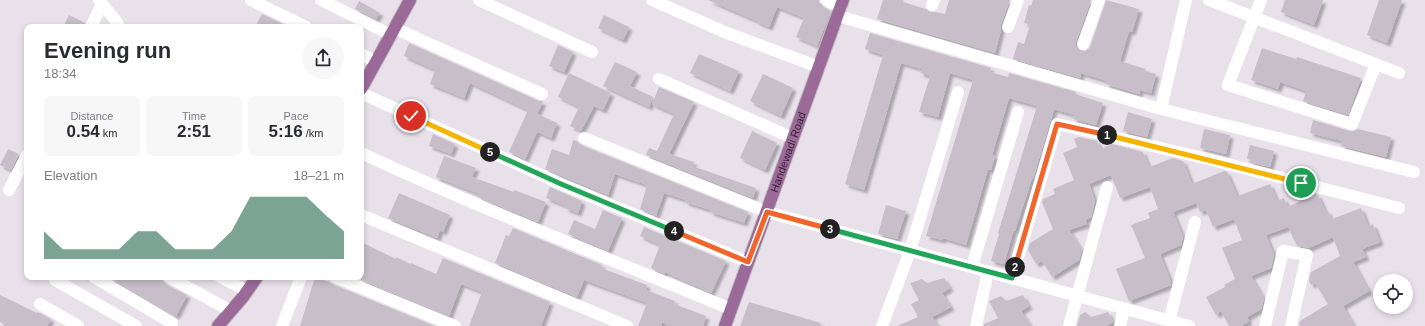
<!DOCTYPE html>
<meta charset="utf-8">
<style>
body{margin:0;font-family:Helvetica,sans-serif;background:#f7f7f7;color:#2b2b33;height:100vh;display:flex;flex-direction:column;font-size:15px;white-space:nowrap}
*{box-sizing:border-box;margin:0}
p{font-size:13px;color:#7c7c81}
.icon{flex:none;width:22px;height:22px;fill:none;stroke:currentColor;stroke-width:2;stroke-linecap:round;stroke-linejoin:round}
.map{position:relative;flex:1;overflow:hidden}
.sheet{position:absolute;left:24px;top:24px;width:340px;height:256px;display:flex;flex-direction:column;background:#fff;border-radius:8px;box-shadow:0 2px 6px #0003}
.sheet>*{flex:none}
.controls{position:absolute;left:1373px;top:274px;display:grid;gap:8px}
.controls a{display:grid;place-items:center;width:40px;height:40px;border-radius:50%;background:#fff;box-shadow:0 2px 6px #0003;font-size:20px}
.pin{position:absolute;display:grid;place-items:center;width:34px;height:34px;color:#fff;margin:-17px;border:2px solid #fff;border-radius:50%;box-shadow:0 1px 4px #0007}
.km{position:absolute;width:20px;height:20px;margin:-10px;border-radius:50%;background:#222;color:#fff;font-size:11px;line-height:20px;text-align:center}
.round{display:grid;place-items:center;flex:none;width:42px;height:42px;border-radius:21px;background:#f7f7f7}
.headline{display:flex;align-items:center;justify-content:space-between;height:68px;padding:0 20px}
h1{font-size:22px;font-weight:800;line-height:30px}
.metrics{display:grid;grid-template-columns:repeat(3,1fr);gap:6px;height:68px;padding:4px 20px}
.metrics div{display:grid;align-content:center;border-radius:8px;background:#f7f7f7;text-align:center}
.metrics b{font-size:17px;font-weight:800}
.metrics small{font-size:11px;font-weight:400}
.metrics p{font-size:11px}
.chart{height:112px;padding:8px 20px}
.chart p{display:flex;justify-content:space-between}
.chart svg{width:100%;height:72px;margin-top:4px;fill:#467e68;opacity:.7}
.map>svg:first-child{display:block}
.building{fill:#c8beca;filter:url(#shadow)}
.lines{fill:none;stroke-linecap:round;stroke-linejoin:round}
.major-casing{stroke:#c3bdc3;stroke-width:14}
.minor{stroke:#fff;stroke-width:12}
.major{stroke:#9b6a99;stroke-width:12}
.split-1-casing{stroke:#fff;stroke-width:8}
.split-2-casing{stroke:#fff;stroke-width:8}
.split-3-casing{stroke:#fff;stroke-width:8}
.split-4-casing{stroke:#fff;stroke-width:8}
.split-5-casing{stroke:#fff;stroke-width:8}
.split-6-casing{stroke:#fff;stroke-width:8}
.split-1{stroke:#f5b400;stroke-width:5}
.split-2{stroke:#f0652b;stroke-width:5}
.split-3{stroke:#22a559;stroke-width:5}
.split-4{stroke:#f0652b;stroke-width:5}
.split-5{stroke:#22a559;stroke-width:5}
.split-6{stroke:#f5b400;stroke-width:5}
.labels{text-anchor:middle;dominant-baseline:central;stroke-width:3;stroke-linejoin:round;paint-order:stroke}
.street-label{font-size:11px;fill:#382338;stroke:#f6f1f7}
</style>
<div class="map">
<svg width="1425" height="326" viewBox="0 0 1425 326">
<defs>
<filter id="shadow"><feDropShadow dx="3.5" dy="3.5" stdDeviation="1" flood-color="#0004"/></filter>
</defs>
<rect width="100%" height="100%" fill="#e8e1ea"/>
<g class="building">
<polygon points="708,0 819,0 820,5 831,11 817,46 796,37 804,18 777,7 769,27 757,22 757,21"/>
<polygon points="883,0 904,0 903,2 926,9 930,12 935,12 945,14 949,0 1010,0 1001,24 1001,30 995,53 877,19"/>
<polygon points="1033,0 1091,0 1076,42 1076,46 1078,49 1084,51 1087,50 1090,47 1106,0 1139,9 1132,32 1129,31 1120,61 1146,69 1145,71 1156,74 1151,93 1140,90 1139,94 1106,84 1107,81 1081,73 1080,78 1013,59 1018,42 1024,44 1030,25 1024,23 1029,5 1031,6"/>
<polygon points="1285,0 1323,0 1314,25 1281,12"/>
<polygon points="1379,0 1402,0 1387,43 1367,35"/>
<polygon points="359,1 380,13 376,19 355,9"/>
<polygon points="262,14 281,23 289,27 255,27"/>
<polygon points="69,15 85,23 84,27 63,27"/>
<polygon points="604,15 629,27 623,40 598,28"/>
<polygon points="870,33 991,68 990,72 1008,77 1009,73 1076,92 1075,94 1103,103 1096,125 1073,119 1074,115 1054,109 1033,179 1032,178 1015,231 1014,229 1004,264 991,261 999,234 998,233 1037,106 1009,98 992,155 995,156 991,170 988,169 966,245 943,238 942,240 926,236 973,80 950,73 938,117 919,112 930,76 920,73 922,69 901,63 864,190 845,184 883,55 865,49"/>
<polygon points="409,43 539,101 543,101 537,114 557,123 551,138 537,132 525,159 509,152 528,110 470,83 464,98 430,84 435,70 404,56"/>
<polygon points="558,45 573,52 564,72 549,66"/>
<polygon points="1262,48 1296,59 1297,57 1361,78 1348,115 1303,101 1306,91 1280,82 1278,89 1251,80"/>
<polygon points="699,54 739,71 730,91 690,73"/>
<polygon points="615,62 637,72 630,86 653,97 649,107 603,86"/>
<polygon points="569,73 611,93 603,110 594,106 581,131 570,126 579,107 558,97"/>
<polygon points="763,74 793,88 781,116 750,101"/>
<polygon points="659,87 694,102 669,154 694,162 692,166 756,188 753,198 646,155 649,148 657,151 674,114 652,104"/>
<polygon points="1128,112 1152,119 1147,137 1123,131"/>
<polygon points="1313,120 1350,131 1354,131 1358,129 1391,137 1386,157 1341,146 1342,141 1310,133"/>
<polygon points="1204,129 1230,135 1226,154 1200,148"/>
<polygon points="752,131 777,143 765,170 740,158"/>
<polygon points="433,134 455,144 451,154 429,146"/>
<polygon points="1079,137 1097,141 1101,149 1112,144 1143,152 1149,167 1173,158 1183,161 1192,184 1224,171 1227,172 1238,198 1238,196 1270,184 1277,201 1284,198 1288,207 1315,194 1318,195 1325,211 1327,210 1332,219 1361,208 1368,226 1373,224 1380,242 1362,249 1366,257 1353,262 1369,291 1343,306 1354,326 1299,326 1300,321 1328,304 1315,283 1311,285 1309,281 1311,272 1340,256 1333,237 1309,248 1297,246 1288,227 1266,235 1274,255 1271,268 1251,276 1264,299 1261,309 1247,317 1249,321 1241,326 1229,326 1221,311 1216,315 1206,297 1225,287 1224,285 1235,279 1222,248 1242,240 1234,219 1213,227 1206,210 1200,212 1196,203 1173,212 1183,237 1181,245 1160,254 1171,283 1171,285 1129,301 1116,269 1145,258 1131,225 1150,218 1148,213 1158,209 1150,187 1120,198 1111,175 1089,184 1095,201 1091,217 1085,220 1087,224 1069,230 1082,250 1079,260 1052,277 1042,261 1036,264 1028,250 1030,243 1053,229 1042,202 1043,199 1055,194 1053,189 1074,180 1063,153 1077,147 1074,139"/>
<polygon points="573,140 577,141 581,145 748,212 744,223 710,212 711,210 685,202 686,200 664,193 656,216 640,209 647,185 615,174 608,195 545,169 552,149 569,155"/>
<polygon points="1250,145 1274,151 1270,167 1248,162 1251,160 1247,159"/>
<polygon points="8,149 19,154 11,170 0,165"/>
<polygon points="444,156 476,168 472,177 514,192 514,190 546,202 538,222 478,197 479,194 436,177"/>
<polygon points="550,187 582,201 578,213 565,208 566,206 546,198"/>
<polygon points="399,193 450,215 443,232 440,230 437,238 388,218"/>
<polygon points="886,205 906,211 897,239 878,234"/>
<polygon points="603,210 622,218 608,251 568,234 574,220 595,229"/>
<polygon points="644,227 726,261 711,293 665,272 664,274 651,268 660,245 640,236"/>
<polygon points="513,228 602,265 601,268 647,285 646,290 675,301 674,304 706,316 703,326 671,326 662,322 661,326 638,326 647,303 584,280 577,297 495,263 506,235 509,236"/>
<polygon points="361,242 396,259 396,257 410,264 411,263 436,274 443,258 550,302 541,326 469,326 482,292 461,284 449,316 361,280"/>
<polygon points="109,277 159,277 165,284 187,295 176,316"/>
<polygon points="315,277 329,282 332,284 435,326 300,326"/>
<polygon points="944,278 950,288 942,293 951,307 932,317 938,326 897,326 918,317 911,304 919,300 910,283 922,279 927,283"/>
<polygon points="0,295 37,313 38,312 51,319 47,326 9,326 0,322"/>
<polygon points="1023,295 1029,306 1021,311 1031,326 984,326 984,324 998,318 989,301 1001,296 1006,301"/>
<polygon points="749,302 821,323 820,326 740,326"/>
<polygon points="1085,312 1091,317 1108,312 1113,322 1106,326 1077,326 1080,315"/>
</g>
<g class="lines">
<g class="major-casing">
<g id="major">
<polyline points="361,89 410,0"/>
<polyline points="218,326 243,297 257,277"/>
<path id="s1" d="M 725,326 L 843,0"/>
</g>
</g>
<g class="minor">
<polyline points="99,0 117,22 119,27"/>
<polyline points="251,0 306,27"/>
<polyline points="321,0 391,35"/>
<polyline points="479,0 592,52"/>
<polyline points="652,0 727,33 819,67"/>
<polyline points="826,0 841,7"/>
<polyline points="1209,0 1399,73"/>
<polyline points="1261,0 1228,85 1352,124 1376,64"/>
<polyline points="932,5 934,0"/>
<polyline points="838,16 1161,109 1414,172"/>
<polyline points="91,27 102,4"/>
<polyline points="1008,27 1018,0"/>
<polyline points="394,28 542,94"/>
<polyline points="1083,44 1099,0"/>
<polyline points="361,54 376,62"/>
<polyline points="659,79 793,138"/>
<polyline points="361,93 561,184 748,262"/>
<polyline points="1161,109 1186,0"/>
<polyline points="584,138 767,212 1189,326"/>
<path d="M 361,153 C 482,209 607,258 731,309"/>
<polyline points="9,190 27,155"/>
<polyline points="361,215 627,326"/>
<polyline points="972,267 1018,112"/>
<polyline points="94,277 172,323 171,326"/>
<polyline points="169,277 231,311"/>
<polyline points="220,277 247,291"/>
<polyline points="335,277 455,326"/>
<polyline points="1012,278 1057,124 1204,158 1399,208"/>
<polyline points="55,280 136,326"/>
<polyline points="40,304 78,326"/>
<polyline points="1169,321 1195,222"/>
<polyline points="282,326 301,277"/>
<polyline points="882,326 910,251 958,92"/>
<polyline points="976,326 988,272"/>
<polyline points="1069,326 1107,187"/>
<polyline points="1120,326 1124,309"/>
<polyline points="1265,326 1283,251 1307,255 1291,326"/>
</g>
<use href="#major" class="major"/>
</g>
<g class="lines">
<g class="split-1-casing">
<polyline id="split-1" points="1107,135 1301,183"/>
</g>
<g class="split-2-casing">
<polyline id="split-2" points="1015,267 1057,124 1107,135"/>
</g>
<g class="split-3-casing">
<polyline id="split-3" points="830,229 1012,278 1015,267"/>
</g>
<g class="split-4-casing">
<polyline id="split-4" points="674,231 748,262 767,212 830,229"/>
</g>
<g class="split-5-casing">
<polyline id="split-5" points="490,152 561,184 674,231"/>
</g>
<g class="split-6-casing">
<polyline id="split-6" points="411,116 490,152"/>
</g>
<use href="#split-1" class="split-1"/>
<use href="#split-2" class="split-2"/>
<use href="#split-3" class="split-3"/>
<use href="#split-4" class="split-4"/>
<use href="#split-5" class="split-5"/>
<use href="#split-6" class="split-6"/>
</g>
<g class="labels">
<g class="street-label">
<text stroke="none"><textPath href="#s1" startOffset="185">Handewadi Road</textPath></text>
</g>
</g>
</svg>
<div class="controls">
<a><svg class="icon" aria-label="locate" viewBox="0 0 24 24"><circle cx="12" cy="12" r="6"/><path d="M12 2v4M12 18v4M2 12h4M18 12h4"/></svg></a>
</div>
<div class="pin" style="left:1301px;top:183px;background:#1e9e55"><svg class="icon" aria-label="arrive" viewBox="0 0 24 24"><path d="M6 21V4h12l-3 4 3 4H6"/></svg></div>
<div class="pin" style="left:411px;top:116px;background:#d93025"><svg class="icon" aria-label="check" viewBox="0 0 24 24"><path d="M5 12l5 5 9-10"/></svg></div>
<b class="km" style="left:1107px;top:135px">1</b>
<b class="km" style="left:1015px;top:267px">2</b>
<b class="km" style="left:830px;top:229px">3</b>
<b class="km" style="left:674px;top:231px">4</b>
<b class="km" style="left:490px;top:152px">5</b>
<section class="sheet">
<div class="headline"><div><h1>Evening run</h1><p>18:34</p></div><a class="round"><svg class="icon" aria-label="share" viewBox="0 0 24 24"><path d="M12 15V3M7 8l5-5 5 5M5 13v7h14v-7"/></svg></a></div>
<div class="metrics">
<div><p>Distance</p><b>0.54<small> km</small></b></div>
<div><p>Time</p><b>2:51</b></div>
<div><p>Pace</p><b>5:16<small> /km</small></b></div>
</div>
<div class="chart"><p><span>Elevation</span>18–21 m</p>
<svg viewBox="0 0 160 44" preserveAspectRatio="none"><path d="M0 44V27L10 38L20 38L30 38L40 38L50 27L60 27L70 38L80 38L90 38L100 27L110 6L120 6L130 6L140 6L150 17L160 27V44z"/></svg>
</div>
</section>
</div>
